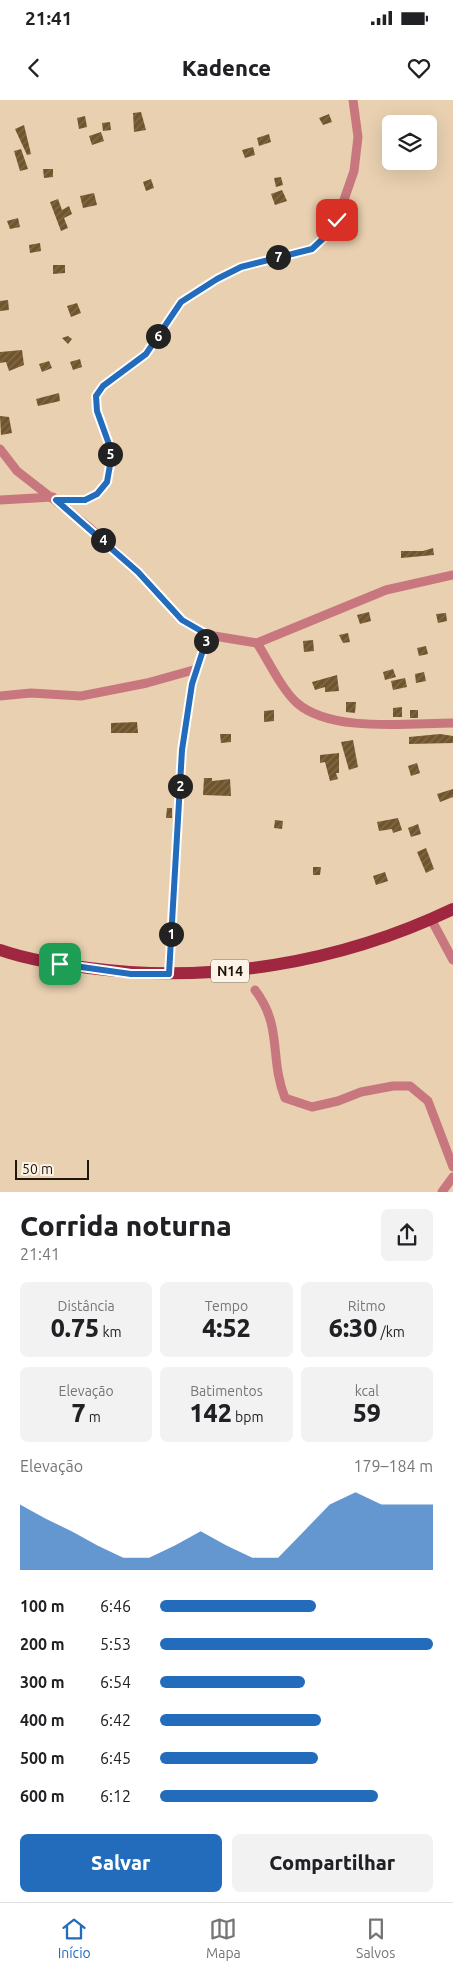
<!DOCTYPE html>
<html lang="pt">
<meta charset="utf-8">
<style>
body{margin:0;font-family:Ubuntu,sans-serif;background:#f2f2f2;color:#202124;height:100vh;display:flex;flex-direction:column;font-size:19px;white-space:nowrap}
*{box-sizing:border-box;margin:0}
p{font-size:16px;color:#757577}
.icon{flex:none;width:28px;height:28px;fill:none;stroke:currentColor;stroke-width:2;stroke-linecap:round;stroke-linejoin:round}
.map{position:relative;height:1092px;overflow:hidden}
.sheet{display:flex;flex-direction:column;background:#fff;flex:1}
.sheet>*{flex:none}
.controls{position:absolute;left:382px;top:15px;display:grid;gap:10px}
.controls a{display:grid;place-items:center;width:55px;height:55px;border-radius:8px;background:#fff;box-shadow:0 5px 20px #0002;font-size:25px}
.scale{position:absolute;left:15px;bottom:12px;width:74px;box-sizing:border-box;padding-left:5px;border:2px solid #20170c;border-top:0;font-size:14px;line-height:18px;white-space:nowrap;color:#20170c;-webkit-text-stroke:4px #fdf3e6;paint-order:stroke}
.pin{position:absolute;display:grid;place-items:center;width:42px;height:42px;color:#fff;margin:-21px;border-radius:10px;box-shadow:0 2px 8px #0006}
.km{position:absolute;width:25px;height:25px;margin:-12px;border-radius:50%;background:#222;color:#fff;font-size:14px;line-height:25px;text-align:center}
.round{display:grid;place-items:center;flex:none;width:52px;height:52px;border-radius:8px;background:#f2f2f2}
.headline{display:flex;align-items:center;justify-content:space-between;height:85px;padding:0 20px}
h1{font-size:28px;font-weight:800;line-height:38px}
.figures{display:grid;grid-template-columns:repeat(3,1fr);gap:8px;height:85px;padding:5px 20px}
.figures div{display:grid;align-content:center;border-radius:8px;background:#f2f2f2;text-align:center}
.figures b{font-size:25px;font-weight:800}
.figures small{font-size:14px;font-weight:400}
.figures p{font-size:14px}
.chart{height:140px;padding:10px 20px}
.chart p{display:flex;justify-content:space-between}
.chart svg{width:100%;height:90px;margin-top:5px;fill:#236cbc;opacity:.7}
.primary-button{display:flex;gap:10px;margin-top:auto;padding:10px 20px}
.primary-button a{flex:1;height:58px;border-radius:8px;background:#236cbc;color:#fff;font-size:20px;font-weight:800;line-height:58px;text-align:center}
.primary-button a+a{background:#f2f2f2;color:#202124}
ul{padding:0 20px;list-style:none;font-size:16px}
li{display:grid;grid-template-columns:80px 60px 1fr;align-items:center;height:38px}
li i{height:12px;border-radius:6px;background:#236cbc}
.status{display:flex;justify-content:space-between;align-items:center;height:35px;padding:0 25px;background:#fff;direction:ltr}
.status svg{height:14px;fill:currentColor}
header{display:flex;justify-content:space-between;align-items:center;height:65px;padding:0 20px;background:#fff;font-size:22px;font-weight:800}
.menu{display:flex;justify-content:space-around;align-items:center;height:70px;border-top:1px solid #e0e0e0;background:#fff;font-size:14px;color:#757577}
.menu a{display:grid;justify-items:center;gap:2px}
.menu .active{color:#236cbc}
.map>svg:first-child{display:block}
.building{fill:url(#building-hatch)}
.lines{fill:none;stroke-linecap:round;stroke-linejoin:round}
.minor{stroke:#c8777f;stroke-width:9}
.primary{stroke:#9f2740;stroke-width:12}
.route-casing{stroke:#fff;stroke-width:10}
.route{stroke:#236cbc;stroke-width:6}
.labels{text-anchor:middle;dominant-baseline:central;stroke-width:5;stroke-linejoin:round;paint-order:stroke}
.shield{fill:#fdf3e6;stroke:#62594d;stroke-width:1}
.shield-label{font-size:14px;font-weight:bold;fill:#20170c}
</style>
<div class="status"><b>21:41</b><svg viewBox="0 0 49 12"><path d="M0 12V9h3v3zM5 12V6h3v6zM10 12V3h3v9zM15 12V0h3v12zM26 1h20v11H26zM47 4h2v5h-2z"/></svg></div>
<header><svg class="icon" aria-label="back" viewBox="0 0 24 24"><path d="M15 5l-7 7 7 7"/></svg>Kadence<svg class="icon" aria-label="heart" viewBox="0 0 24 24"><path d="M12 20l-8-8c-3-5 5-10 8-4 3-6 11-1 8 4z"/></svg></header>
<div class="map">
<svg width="453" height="1092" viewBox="0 0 453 1092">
<defs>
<pattern id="building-hatch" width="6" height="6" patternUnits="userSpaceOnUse" patternTransform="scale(1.25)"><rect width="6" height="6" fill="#70542c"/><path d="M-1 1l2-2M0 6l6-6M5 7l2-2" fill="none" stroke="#836d4e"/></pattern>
</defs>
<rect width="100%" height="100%" fill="#e8d0b0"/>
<g class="building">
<polygon points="141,12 146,30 134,32 133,13"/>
<polygon points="329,14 332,22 323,25 319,18"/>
<polygon points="85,16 87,27 79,29 77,18"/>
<polygon points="110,22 111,30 103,31 102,23"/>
<polygon points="24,25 31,54 27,55 15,29"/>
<polygon points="101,32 104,41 92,45 89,36"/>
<polygon points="269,34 271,42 259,46 257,38"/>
<polygon points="253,47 255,55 245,58 242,50"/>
<polygon points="21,49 28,69 20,71 14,51"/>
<polygon points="43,69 53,69 53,77 44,78"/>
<polygon points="281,77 283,85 276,87 274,78"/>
<polygon points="151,79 154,88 146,91 143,82"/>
<polygon points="282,90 287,101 275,105 271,94"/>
<polygon points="94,93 97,105 83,108 80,96"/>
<polygon points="58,99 62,110 69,106 72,114 64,118 68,128 61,131 50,102"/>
<polygon points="18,118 20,127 10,129 7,121"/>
<polygon points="40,143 41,151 30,153 29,145"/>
<polygon points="53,165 65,165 65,173 53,174"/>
<polygon points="8,200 9,210 0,211 0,201"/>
<polygon points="77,203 81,213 71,217 67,206"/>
<polygon points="68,236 72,239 68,244 62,238"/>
<polygon points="22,250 24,265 9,271 6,262 0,263 0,252"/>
<polygon points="80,259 82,267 73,270 70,262"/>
<polygon points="49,261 52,268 42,272 39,264"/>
<polygon points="59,293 60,301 38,306 36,299"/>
<polygon points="0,316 9,317 12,333 1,335"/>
<polygon points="433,448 434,455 401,458 401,451 423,451"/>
<polygon points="369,512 371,521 360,524 357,515"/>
<polygon points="446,513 447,521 438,523 436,514"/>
<polygon points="348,533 350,542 343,543 339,535"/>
<polygon points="313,540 314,551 304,552 303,541"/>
<polygon points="426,546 428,554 419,556 417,548"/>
<polygon points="393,569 396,577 385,580 383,572"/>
<polygon points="424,572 426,581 416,583 415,574"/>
<polygon points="337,575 339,591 325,592 325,587 315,590 312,582"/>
<polygon points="405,578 407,587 393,590 391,581"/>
<polygon points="346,602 356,602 355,613 346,612"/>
<polygon points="402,607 402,617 393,617 393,608"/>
<polygon points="274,610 274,621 264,622 264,611"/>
<rect x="410" y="610" width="8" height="8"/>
<polygon points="137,622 138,633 111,633 111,623"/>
<polygon points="220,634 231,634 231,642 221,643"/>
<polygon points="440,634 453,636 453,643 409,644 409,637"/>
<polygon points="353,640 358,667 349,670 341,642"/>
<polygon points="339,653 339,673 336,673 338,679 330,681 325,662 320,663 320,655"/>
<polygon points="417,663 420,673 411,676 408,666"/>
<polygon points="204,678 212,678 212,681 230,679 231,696 203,695"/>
<polygon points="453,689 453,697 440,702 437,694"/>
<polygon points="167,708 172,708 172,718 166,718"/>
<polygon points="398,718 402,730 393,733 392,729 379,731 377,722"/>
<polygon points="275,720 283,721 282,729 274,728"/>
<polygon points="418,724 421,734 411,737 408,728"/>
<polygon points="426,748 434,769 426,773 417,752"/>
<polygon points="313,767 321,767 320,775 313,775"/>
<polygon points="385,772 388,781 376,785 373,776"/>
</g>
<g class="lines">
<g class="minor">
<polyline points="0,349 17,371 89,427 138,472 182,520 208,535 257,543 386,490 453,475"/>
<polyline points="0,400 53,397"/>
<polyline points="56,400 85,400 97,394 107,382 110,365 110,347 97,311 96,296 103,286 146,254 181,202 217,179 241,167 312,149 328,134 337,120 354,71 358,37 353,0"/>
<path d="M 257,543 C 268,560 282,590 297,603 C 331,633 409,623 453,623"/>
<polyline points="0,596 31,593 81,596 147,583 197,569"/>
<polyline points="431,819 453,860"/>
<polyline points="169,874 182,650 192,584 208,535"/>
<path d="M 255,890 C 283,926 269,958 285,998 L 312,1007 L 338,1001 L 361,992 L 393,986 L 410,986 L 428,1001 L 453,1067"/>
<polyline points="442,1092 453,1077"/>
</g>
<path class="primary" d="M 0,850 C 28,860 59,864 89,868 C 213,884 340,863 453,809"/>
</g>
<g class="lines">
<g class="route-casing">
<polyline id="route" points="60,864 131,874 169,874 182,650 192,584 208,535 182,520 138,472 56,400 85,400 97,394 107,382 110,365 110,347 97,311 96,296 103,286 146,254 181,202 217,179 241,167 312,149 328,134 337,120"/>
</g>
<use href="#route" class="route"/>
</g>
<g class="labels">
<rect class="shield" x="211" y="859.5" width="38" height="23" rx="4"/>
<g class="shield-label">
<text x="230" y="871">N14</text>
</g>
</g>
</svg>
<div class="controls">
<a><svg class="icon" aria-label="layers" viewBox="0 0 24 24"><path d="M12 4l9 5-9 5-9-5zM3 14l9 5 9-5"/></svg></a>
</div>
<div class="scale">50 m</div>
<div class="pin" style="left:60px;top:864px;background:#1e9e55"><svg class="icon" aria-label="arrive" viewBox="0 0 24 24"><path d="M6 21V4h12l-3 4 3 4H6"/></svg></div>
<div class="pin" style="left:337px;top:120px;background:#d93025"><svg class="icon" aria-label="check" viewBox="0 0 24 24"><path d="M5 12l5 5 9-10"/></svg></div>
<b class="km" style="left:171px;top:834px">1</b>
<b class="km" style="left:180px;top:686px">2</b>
<b class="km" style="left:206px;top:541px">3</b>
<b class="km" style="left:103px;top:440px">4</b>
<b class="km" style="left:110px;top:354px">5</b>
<b class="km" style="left:158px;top:236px">6</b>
<b class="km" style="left:278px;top:157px">7</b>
</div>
<section class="sheet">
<div class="headline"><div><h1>Corrida noturna</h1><p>21:41</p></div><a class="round"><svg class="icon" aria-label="share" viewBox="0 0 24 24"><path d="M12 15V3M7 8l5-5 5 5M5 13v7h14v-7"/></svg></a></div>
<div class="figures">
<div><p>Distância</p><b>0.75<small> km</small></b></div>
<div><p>Tempo</p><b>4:52</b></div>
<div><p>Ritmo</p><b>6:30<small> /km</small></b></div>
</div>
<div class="figures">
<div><p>Elevação</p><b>7<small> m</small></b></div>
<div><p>Batimentos</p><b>142<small> bpm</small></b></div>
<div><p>kcal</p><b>59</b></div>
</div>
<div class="chart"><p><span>Elevação</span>179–184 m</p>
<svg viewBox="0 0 160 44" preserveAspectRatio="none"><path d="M0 44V12L10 19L20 25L30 32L40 38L50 38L60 32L70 25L80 32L90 38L100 38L110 25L120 12L130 6L140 12L150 12L160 12V44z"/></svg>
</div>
<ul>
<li><b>100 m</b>6:46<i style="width:57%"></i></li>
<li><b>200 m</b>5:53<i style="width:100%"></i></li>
<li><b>300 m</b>6:54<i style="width:53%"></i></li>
<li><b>400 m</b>6:42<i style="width:59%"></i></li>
<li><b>500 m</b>6:45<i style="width:58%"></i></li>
<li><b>600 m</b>6:12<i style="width:80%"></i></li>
</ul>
<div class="primary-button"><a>Salvar</a><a>Compartilhar</a></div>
</section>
<nav class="menu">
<a class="active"><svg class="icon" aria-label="home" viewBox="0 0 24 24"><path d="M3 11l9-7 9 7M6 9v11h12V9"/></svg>Início</a>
<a><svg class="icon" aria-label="map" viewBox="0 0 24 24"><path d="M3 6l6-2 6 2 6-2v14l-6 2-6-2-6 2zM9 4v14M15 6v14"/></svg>Mapa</a>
<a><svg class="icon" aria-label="saved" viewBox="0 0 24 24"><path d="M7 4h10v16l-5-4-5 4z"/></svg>Salvos</a>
</nav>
